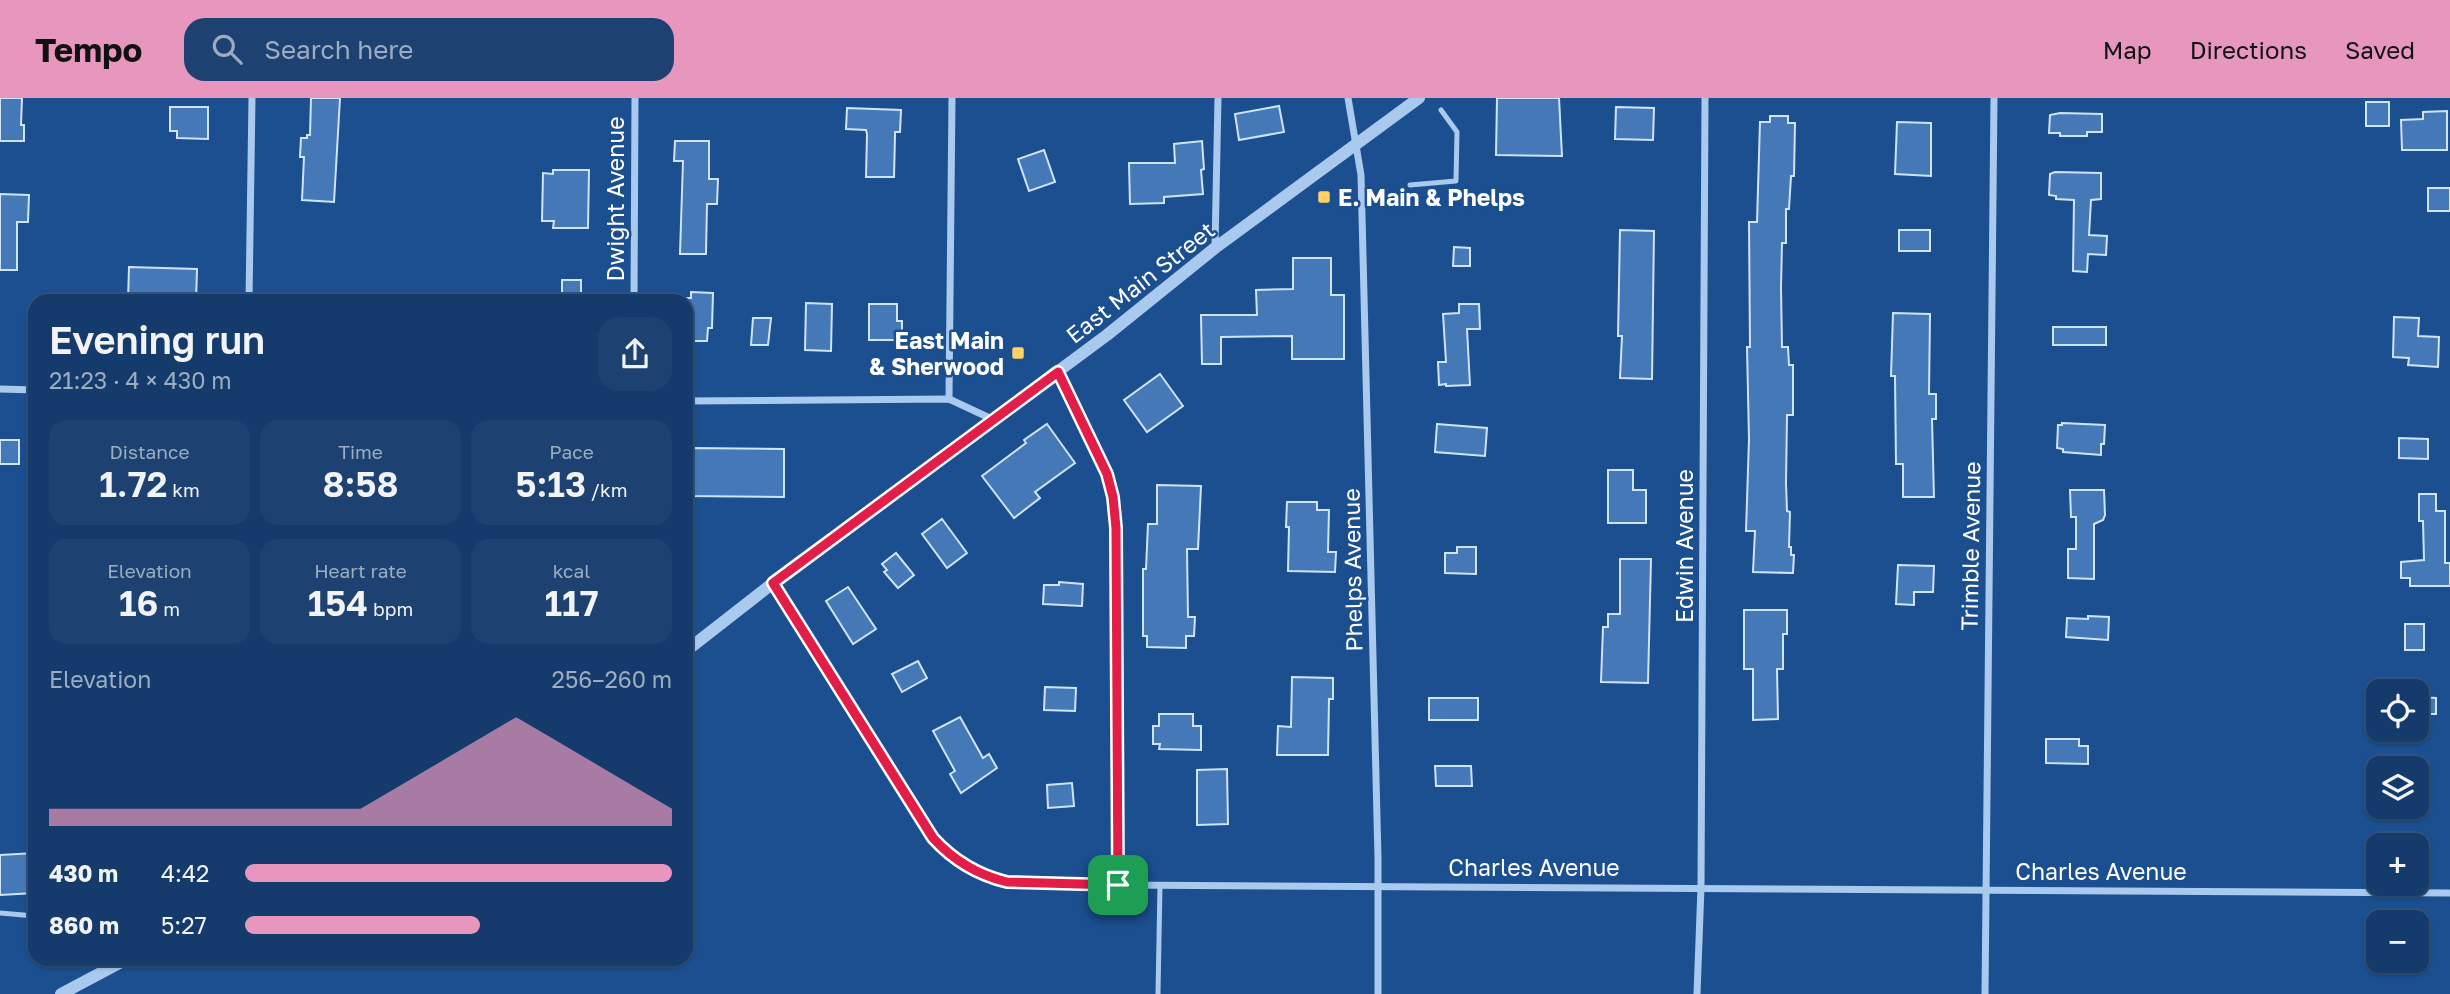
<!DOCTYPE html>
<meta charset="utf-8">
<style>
body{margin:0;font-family:"Golos Text",sans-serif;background:#1d4271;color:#f1f3f6;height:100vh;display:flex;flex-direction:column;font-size:26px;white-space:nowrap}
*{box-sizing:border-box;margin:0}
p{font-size:23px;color:#9dadc1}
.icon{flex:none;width:38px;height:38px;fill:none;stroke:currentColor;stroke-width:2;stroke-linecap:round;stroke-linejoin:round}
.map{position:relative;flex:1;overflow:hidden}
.details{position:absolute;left:28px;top:196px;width:665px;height:672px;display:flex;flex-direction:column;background:#143b6b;border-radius:21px;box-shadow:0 2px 5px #0004,0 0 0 2px #33557e}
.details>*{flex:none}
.buttons{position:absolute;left:2366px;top:581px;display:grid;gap:14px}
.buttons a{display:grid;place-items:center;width:63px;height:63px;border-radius:14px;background:#143b6b;box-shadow:0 2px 5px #0004,0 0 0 2px #33557e;font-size:35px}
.pin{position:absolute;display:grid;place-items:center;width:60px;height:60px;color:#fff;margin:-30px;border-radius:14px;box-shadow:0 4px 10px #0006}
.round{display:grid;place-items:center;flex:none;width:74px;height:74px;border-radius:21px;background:#1d4271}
.head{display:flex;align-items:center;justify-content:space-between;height:119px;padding:0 21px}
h1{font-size:38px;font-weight:600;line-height:52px}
.stats{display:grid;grid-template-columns:repeat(3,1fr);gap:10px;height:119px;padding:7px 21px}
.stats div{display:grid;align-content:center;border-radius:18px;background:#1d4271;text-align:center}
.stats b{font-size:35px;font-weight:600}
.stats small{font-size:19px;font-weight:400}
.stats p{font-size:19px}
.chart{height:196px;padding:14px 21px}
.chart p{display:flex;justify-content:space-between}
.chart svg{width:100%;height:126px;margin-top:7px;fill:#e797bd;opacity:.7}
ul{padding:0 21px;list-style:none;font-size:23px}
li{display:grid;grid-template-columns:112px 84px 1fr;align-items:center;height:52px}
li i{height:18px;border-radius:9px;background:#e797bd}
header{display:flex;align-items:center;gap:42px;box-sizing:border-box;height:98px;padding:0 35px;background:#e797bd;color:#111}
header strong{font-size:33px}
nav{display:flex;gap:38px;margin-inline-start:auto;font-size:24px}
.search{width:490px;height:63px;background:#1d4271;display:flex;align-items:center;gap:18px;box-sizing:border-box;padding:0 24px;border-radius:21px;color:#9dadc1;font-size:26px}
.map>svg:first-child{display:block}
.building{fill:#4478b7;stroke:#cfe3fa;stroke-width:2}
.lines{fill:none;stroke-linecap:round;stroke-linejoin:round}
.service{stroke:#a9c9ee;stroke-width:5}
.minor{stroke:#a9c9ee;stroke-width:7}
.tertiary{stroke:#a9c9ee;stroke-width:12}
.route-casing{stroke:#fff;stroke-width:14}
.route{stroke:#e11d48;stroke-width:9}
.poi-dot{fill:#ffd166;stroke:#1b4f8f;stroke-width:2.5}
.labels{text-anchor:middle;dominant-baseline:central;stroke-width:5;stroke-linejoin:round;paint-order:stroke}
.poi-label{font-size:23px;font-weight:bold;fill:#fff;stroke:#1b4f8f;text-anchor:start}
.street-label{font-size:23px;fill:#fff;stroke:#1b4f8f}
</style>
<header>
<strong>Tempo</strong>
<div class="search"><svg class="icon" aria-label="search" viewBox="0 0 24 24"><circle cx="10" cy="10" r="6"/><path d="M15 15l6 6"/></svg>Search here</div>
<nav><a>Map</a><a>Directions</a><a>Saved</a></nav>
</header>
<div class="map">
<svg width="2450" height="896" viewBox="0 0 2450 896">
<rect width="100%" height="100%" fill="#1b4f8f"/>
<g class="building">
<polygon points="0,0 22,0 21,27 24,27 24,43 0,43"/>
<polygon points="311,0 340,0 334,104 302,102 304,59 300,59 301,40 307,40 307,37 310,37"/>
<polygon points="1497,0 1559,0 1562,58 1496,57"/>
<rect x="2366" y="4" width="23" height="24"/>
<polygon points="1279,8 1284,34 1239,42 1235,16"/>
<polygon points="170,9 208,9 208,41 177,40 177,33 170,33"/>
<polygon points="1616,9 1654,10 1653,42 1615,41"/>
<polygon points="847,10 901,12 900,34 895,34 895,37 894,79 866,79 867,36 866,32 846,31"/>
<polygon points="2447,13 2447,52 2402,52 2401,22 2423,21 2423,14"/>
<polygon points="2060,15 2102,16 2102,34 2087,34 2087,38 2060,38 2060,35 2049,35 2050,17"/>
<polygon points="1770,18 1788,18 1788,25 1795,25 1794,78 1791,78 1789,111 1786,111 1786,145 1782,145 1781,189 1782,249 1788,249 1789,267 1793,267 1793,317 1787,317 1786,385 1787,413 1790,414 1789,449 1791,449 1791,457 1794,457 1793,475 1753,474 1755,433 1746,433 1749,341 1747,249 1750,249 1749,124 1757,124 1760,24 1770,24"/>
<polygon points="1897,24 1931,25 1931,78 1895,76"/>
<polygon points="675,43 709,43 709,81 718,81 717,106 707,106 706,156 680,156 683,63 674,63"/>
<polygon points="1202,43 1204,71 1201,72 1203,96 1164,99 1164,105 1130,106 1129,65 1175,65 1174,46"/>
<polygon points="1044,52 1055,84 1029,93 1018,61"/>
<polygon points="553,72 589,72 588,130 553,130 554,123 542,123 543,75 553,76"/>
<polygon points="2055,74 2101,75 2101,101 2091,102 2089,137 2107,138 2106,157 2088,156 2087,174 2073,173 2074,102 2056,101 2056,98 2049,97 2050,76"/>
<rect x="2428" y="90" width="22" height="23"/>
<polygon points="0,96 29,97 28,124 17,124 17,172 0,172"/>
<polygon points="1620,132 1654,133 1652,281 1620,280 1622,238 1618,238"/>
<rect x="1899" y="132" width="31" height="21"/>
<polygon points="1454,149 1470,150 1470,168 1453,168"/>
<polygon points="1293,160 1331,160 1331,197 1344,197 1344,261 1292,261 1292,238 1221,239 1221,266 1202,266 1201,217 1257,217 1256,192 1293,191"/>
<polygon points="129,169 197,171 196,203 128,203"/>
<rect x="562" y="182" width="19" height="21"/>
<polygon points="691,194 713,195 712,230 708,230 707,243 690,243 691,230 686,230 686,209 687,200 691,200"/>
<polygon points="806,205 832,206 831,253 805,252"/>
<polygon points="869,206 897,206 897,223 902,223 902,242 869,242"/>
<polygon points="1459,206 1479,206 1480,231 1467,231 1470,287 1446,288 1446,286 1439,287 1438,264 1446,264 1443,216 1459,215"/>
<polygon points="1893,215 1930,216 1929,296 1936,296 1936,321 1932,321 1934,399 1903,399 1903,366 1896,366 1895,278 1891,278"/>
<polygon points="2394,219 2419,220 2418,238 2439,239 2438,269 2408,267 2409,260 2393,259"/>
<polygon points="753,220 771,220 768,247 751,247"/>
<rect x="2053" y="229" width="53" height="18"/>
<polygon points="1160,276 1183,308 1147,334 1124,302"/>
<polygon points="2062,325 2105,327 2104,346 2101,346 2101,357 2063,354 2063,351 2057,350 2058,327 2062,327"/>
<polygon points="1047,326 1075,365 1035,394 1040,400 1014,420 982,378 1026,345 1024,342"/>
<polygon points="1437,326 1487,330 1485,358 1435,354"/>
<polygon points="2399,340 2428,341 2428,361 2399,360"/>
<rect x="0" y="342" width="19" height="24"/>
<polygon points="691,350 784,351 784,399 686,398 686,365 691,365"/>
<polygon points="1608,372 1633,372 1633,392 1646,392 1646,425 1608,425"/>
<polygon points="1157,387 1201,388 1198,451 1187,451 1188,519 1195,519 1194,538 1186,538 1186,550 1147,549 1147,538 1143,538 1143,471 1146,471 1148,426 1157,426"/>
<polygon points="2070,392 2104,392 2105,417 2103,422 2094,426 2094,481 2068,480 2068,451 2076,451 2076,419 2071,419"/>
<polygon points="2419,396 2436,396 2436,413 2445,413 2445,465 2450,465 2450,488 2410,488 2410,480 2401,480 2401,464 2424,462 2423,423 2419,423"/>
<polygon points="1287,404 1317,404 1317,412 1329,412 1328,454 1336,454 1335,474 1288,473 1289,429 1286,429"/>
<polygon points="942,421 967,455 947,470 922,436"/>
<polygon points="1457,449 1476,449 1476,476 1445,475 1445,455 1457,455"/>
<polygon points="896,455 914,477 898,490 884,474 887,472 882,466"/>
<polygon points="1620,461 1651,461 1648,585 1601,584 1603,529 1608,529 1608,516 1620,516"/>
<polygon points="1898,467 1934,468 1933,494 1914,494 1914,507 1896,506"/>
<polygon points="1059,484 1083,486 1082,508 1043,506 1044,487 1059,487"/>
<polygon points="848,489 876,531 853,546 826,503"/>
<polygon points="1744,512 1787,512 1787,536 1783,536 1783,571 1777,571 1778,621 1753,622 1753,571 1744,571"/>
<polygon points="2088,518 2109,519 2108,542 2066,539 2067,520 2088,521"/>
<rect x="2405" y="526" width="19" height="26"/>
<polygon points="918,563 927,580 902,594 892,576"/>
<polygon points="1292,579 1333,580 1333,601 1329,601 1328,657 1277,657 1278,628 1291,629"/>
<polygon points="1045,589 1076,590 1075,613 1044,612"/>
<polygon points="2417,599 2436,600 2436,616 2417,616"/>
<rect x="1429" y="600" width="49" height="22"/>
<polygon points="1159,616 1193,616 1193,628 1201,628 1201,652 1159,651 1160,646 1153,646 1153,628 1159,628"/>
<polygon points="960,619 983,660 989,656 997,670 961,695 950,676 955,673 933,633"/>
<polygon points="2046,641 2079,641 2079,648 2088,648 2088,666 2046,665"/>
<polygon points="1435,668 1471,668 1472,688 1436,688"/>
<polygon points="1227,671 1228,726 1197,727 1197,672"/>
<polygon points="1072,685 1074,708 1048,710 1047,687"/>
<polygon points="35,755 35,795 0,797 0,757"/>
</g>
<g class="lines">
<g class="service">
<polyline points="1410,87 1456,83 1457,34 1441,12"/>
<polyline points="0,815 35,818"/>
<polyline points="1158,896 1160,787"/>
</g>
<g class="minor">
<polyline points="1348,0 1361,77 1378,760 1378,896"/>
<polyline points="1215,149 1218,0"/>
<polyline points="249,203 252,0"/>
<polyline points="634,203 635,0"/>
<polyline points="1058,273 1107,376 1113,399 1116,430 1118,787"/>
<polyline points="0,291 35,292"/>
<polyline points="949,301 952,0"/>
<polyline points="686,303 949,301 994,322"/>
<path d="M 773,485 L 933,740 C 954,762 978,777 1008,784 L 1118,787 L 2450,795"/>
<polyline points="1697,896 1701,789 1705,0"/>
<polyline points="1985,896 1994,0"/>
</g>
<g class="tertiary">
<polyline points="686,553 773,485 1107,237 1215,150 1419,0"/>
<polyline points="61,896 127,861"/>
</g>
</g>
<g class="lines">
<g class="route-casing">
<path id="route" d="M 1058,274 L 1107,376 L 1113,399 L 1116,430 L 1118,787 L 1007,784 C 978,777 953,762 933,740 L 773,485 Z"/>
</g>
<use href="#route" class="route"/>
</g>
<g class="poi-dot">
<rect x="1317" y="92" width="14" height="14" rx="3.5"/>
<rect x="1011" y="248" width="14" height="14" rx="3.5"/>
</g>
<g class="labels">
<g class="poi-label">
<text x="1338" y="99">E. Main &amp; Phelps</text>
<text x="1004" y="242" text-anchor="end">East Main<tspan x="1004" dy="26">&amp; Sherwood</tspan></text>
</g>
<g class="street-label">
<text transform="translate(615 101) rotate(-90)">Dwight Avenue</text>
<text transform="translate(1140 184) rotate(-38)">East Main Street</text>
<text transform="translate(1684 448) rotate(-90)">Edwin Avenue</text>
<text transform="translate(1970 448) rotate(-89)">Trimble Avenue</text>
<text transform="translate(1352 472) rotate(-91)">Phelps Avenue</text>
<text x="1534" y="769">Charles Avenue</text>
<text x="2101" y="773">Charles Avenue</text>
</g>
</g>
</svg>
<div class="buttons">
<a><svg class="icon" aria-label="locate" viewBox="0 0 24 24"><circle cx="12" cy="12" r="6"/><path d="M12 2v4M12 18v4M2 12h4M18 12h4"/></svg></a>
<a><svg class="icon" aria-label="layers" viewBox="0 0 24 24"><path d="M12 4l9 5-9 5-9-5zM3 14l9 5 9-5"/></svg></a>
<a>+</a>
<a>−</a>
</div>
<div class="pin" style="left:1118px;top:787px;background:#1e9e55"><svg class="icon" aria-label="arrive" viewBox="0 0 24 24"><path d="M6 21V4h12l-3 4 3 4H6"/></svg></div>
<section class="details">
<div class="head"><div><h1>Evening run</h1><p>21:23 · 4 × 430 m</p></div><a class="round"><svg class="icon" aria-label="share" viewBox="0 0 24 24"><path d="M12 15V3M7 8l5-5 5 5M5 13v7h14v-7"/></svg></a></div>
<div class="stats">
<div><p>Distance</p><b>1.72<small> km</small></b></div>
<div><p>Time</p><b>8:58</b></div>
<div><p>Pace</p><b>5:13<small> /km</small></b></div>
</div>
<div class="stats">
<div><p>Elevation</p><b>16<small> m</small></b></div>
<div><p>Heart rate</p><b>154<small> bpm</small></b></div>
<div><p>kcal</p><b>117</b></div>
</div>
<div class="chart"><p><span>Elevation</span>256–260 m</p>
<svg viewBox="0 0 160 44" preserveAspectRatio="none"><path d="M0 44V38L10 38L20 38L30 38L40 38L50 38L60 38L70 38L80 38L90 30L100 22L110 14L120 6L130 14L140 22L150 30L160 38V44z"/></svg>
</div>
<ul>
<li><b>430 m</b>4:42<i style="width:100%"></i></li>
<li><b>860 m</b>5:27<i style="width:55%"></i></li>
</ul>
</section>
</div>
